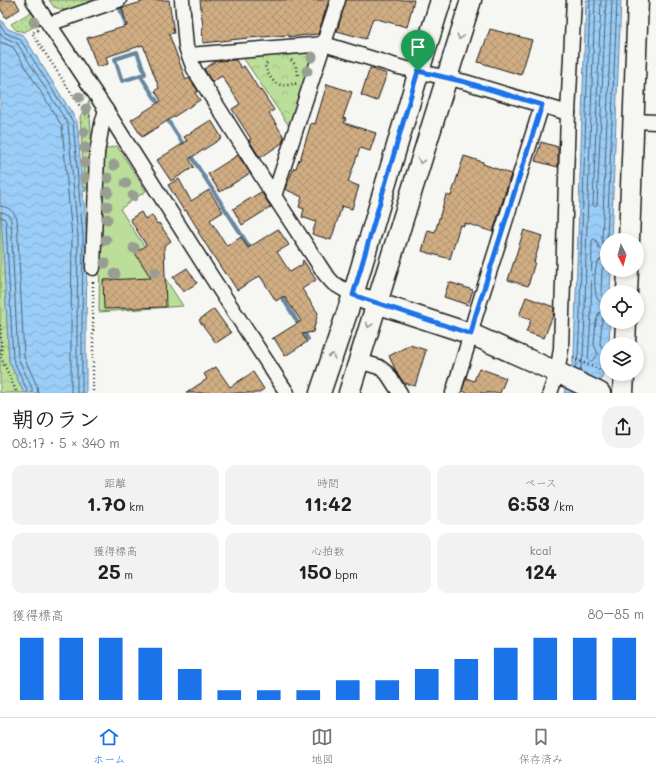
<!DOCTYPE html>
<html lang="ja">
<meta charset="utf-8">
<style>
body{margin:0;font-family:Mali,"Klee One",sans-serif;background:#f2f2f2;color:#202124;height:100vh;display:flex;flex-direction:column;font-size:15px;white-space:nowrap}
*{box-sizing:border-box;margin:0}
p{font-size:13px;color:#757577}
.icon{flex:none;width:22px;height:22px;fill:none;stroke:currentColor;stroke-width:2;stroke-linecap:round;stroke-linejoin:round}
.map{position:relative;height:393px;overflow:hidden}
.panel{display:flex;flex-direction:column;background:#fff;flex:1}
.panel>*{flex:none}
.needle{width:26px;rotate:174deg}
.controls{position:absolute;left:600px;top:233px;display:grid;gap:8px}
.controls a{display:grid;place-items:center;width:44px;height:44px;border-radius:50%;background:#fff;box-shadow:0 2px 6px #0003;font-size:20px}
.pin{position:absolute;display:grid;place-items:center;width:34px;height:34px;color:#fff;margin:-41px -17px;border-radius:50% 50% 50% 0;rotate:-45deg;box-shadow:0 0 4px #0007}
.pin .icon{rotate:45deg}
.round{display:grid;place-items:center;flex:none;width:42px;height:42px;border-radius:16px;background:#f2f2f2}
.head{display:flex;align-items:center;justify-content:space-between;height:68px;padding:0 12px}
h1{font-size:22px;font-weight:800;line-height:30px}
.stats{display:grid;grid-template-columns:repeat(3,1fr);gap:6px;height:68px;padding:4px 12px}
.stats div{display:grid;align-content:center;border-radius:10px;background:#f2f2f2;text-align:center}
.stats b{font-size:20px;font-weight:800}
.stats small{font-size:11px;font-weight:400}
.stats p{font-size:11px}
.chart{height:112px;padding:8px 12px}
.chart p{display:flex;justify-content:space-between}
.chart svg{width:100%;height:72px;margin-top:4px;stroke:#1a73e8;stroke-width:6}
.dock{display:flex;justify-content:space-around;align-items:center;height:56px;border-top:1px solid #e0e0e0;background:#fff;font-size:11px;color:#757577}
.dock a{display:grid;justify-items:center;gap:2px}
.dock .current{color:#1a73e8}
.map>svg:first-child{display:block}
.grass{fill:#bbdf9a;stroke:#6c7e5b}
.forest{fill:url(#forest-crowns);stroke:#6c7e5b}
.garden{fill:url(#garden-dots);stroke:#6c7e5b}
.water{fill:url(#water-waves);stroke:#68869f}
.lines{fill:none;stroke-linecap:round;stroke-linejoin:round}
.shore{stroke:#4e6374;stroke-width:1}
.stream{stroke:#68869f;stroke-width:4}
.building{fill:url(#building-cross-hatch);stroke:#1c1c1c}
.street-casing{stroke:#1c1c1c;stroke-width:17}
.secondary-casing{stroke:#1c1c1c;stroke-width:23}
.path{stroke:#1c1c1c;stroke-width:2.5;stroke-dasharray:1 3;stroke-linecap:butt}
.street{stroke:#f6f6f2;stroke-width:14}
.secondary{stroke:#f6f6f2;stroke-width:20}
.tree{fill:#989e91}
.oneway{stroke:#949492}
.route-casing{stroke:#fff;stroke-width:8}
.route{stroke:#1a73e8;stroke-width:5}
</style>
<div class="map">
<svg width="656" height="393" viewBox="0 0 656 393">
<defs>
<pattern id="forest-crowns" width="20" height="18" patternUnits="userSpaceOnUse"><rect width="20" height="18" fill="#bbdf9a"/><path d="M2 6a3 3 0 1 1 6 0M12 15a3 3 0 1 1 6 0" fill="none" stroke="#a0bf84"/></pattern>
<pattern id="garden-dots" width="8" height="8" patternUnits="userSpaceOnUse"><rect width="8" height="8" fill="#bbdf9a"/><path d="M2 2h.1M6 6h.1" fill="none" stroke="#a0bf84" stroke-width="1.8" stroke-linecap="round"/></pattern>
<pattern id="water-waves" width="16" height="10" patternUnits="userSpaceOnUse"><rect width="16" height="10" fill="#9acdf7"/><path d="M0 5q4-4 8 0t8 0" fill="none" stroke="#84afd3"/></pattern>
<pattern id="building-cross-hatch" width="8" height="8" patternUnits="userSpaceOnUse"><rect width="8" height="8" fill="#d0ad83"/><path d="M0 0l8 8M0 8l8-8" fill="none" stroke="#b29471"/></pattern>
</defs>
<rect width="100%" height="100%" fill="#f6f6f2"/>
<filter id="ink" filterUnits="userSpaceOnUse"><feTurbulence type="fractalNoise" baseFrequency=".025" numOctaves="2"/><feDisplacementMap in="SourceGraphic" scale="8" xChannelSelector="R" yChannelSelector="G"/><feConvolveMatrix kernelMatrix="1 2 1 2 8 2 1 2 1" color-interpolation-filters="sRGB"/></filter>
<g filter="url(#ink)">
<polygon class="grass" points="117,146 146,191 120,209 183,306 99,312 100,242 105,149"/>
<g class="forest">
<polygon points="311,50 314,55 291,129 242,56"/>
<polygon points="2,211 9,361 24,393 0,393 0,212"/>
</g>
<g class="garden">
<polygon points="49,0 95,0 68,11 54,7"/>
<polygon points="31,12 39,24 24,32 16,30 11,24"/>
<polygon points="89,101 92,148 89,183 85,192 80,117"/>
</g>
<g class="water">
<polygon points="586,0 621,0 611,240 607,240 607,270 611,270 610,292 607,292 607,322 610,322 609,344 607,344 607,358 598,393 564,393 571,372 574,355"/>
<polygon points="0,19 8,29 23,35 77,121 87,237 86,330 86,393 24,393 9,361 0,193"/>
</g>
<g class="lines">
<g class="shore">
<polyline points="601,0 593,205 595,207 597,205 606,0"/>
<polyline points="0,25 6,33 20,39 73,122 83,237 82,330 82,393"/>
<polyline points="0,33 4,37 17,43 68,124 78,237 77,330 77,393"/>
<polyline points="0,42 13,47 62,126 72,237 71,330 71,393"/>
<path d="M 0,206 C 9,207 14,211 17,219 L 24,357 L 37,386 L 38,393"/>
<path d="M 0,212 C 6,212 9,215 11,220 L 18,358 L 32,388 L 32,393"/>
<polyline points="0,217 4,218 6,222 13,359 27,390 27,393"/>
<path d="M 594,239 L 596,240 L 599,248 L 606,254 C 603,258 599,260 597,264 C 594,270 594,292 597,298 C 599,302 603,304 605,307 L 599,313 L 596,321 L 594,344 L 598,354 L 592,361 L 590,362 L 588,360 L 591,316 L 592,241 Z"/>
<polyline points="607,240 617,0"/>
<polyline points="607,248 603,244 602,239 612,0"/>
<polyline points="607,262 604,265 602,270 601,291 603,296 607,300"/>
<polyline points="607,314 603,317 602,321 600,343 602,349 607,352"/>
<polyline points="575,369 578,355 580,315 581,254 590,0"/>
<polyline points="580,371 583,356 585,316 586,254 595,0"/>
</g>
<g class="stream">
<polyline points="119,6 128,31"/>
<polygon points="137,52 145,74 122,81 115,59"/>
<polyline points="140,75 160,106"/>
<polyline points="165,116 185,147"/>
<polyline points="189,153 252,251"/>
<polyline points="280,294 308,339"/>
</g>
</g>
<g class="building">
<polygon points="0,0 15,0 20,9 6,18 0,8"/>
<polygon points="148,0 169,0 174,33 169,34 186,80 189,78 198,91 195,93 200,100 142,137 131,120 161,101 155,91 159,88 143,45 106,57 108,64 97,67 87,38 127,26 122,8"/>
<polygon points="200,0 329,0 318,34 289,37 289,35 248,38 203,43 202,27 203,27"/>
<polygon points="346,0 414,0 407,27 373,18 366,39 337,31"/>
<polygon points="490,29 532,40 521,75 478,62"/>
<polygon points="236,60 241,68 244,66 260,91 261,90 274,110 269,113 284,137 282,143 260,158 249,140 251,139 232,109 240,104 222,76 212,82 204,69 216,61"/>
<polygon points="370,68 387,74 377,101 361,95"/>
<polygon points="327,84 352,92 343,118 346,119 344,123 376,133 370,151 360,148 348,182 359,186 352,209 342,206 331,240 312,234 316,222 302,217 304,209 299,207 302,197 285,189 294,168 296,168 299,159 300,160 311,123 315,124"/>
<polygon points="211,120 222,138 189,159 194,167 171,181 157,160 187,141 184,137"/>
<polygon points="541,142 558,147 558,167 535,161"/>
<polygon points="238,155 250,173 220,192 208,174"/>
<polygon points="464,156 483,162 483,164 511,174 493,232 465,223 464,226 460,225 450,259 422,251 428,230 435,232 446,195 451,196"/>
<polygon points="179,179 191,201 209,190 223,212 210,220 227,246 241,237 248,248 278,229 289,245 277,252 290,272 302,265 303,260 316,280 302,289 318,313 313,332 302,334 307,342 285,356 274,338 272,339 301,321 284,296 276,301 260,276 237,290 226,273 225,274 198,232 199,231 186,210 184,211 168,185"/>
<polygon points="261,192 271,207 242,225 233,209"/>
<polygon points="141,212 145,219 152,215 157,224 159,223 171,241 164,246 166,307 104,309 103,280 151,278 135,253 146,245 130,219"/>
<polygon points="524,230 542,236 534,262 535,262 528,286 508,280"/>
<polygon points="187,268 197,283 183,292 173,277"/>
<polygon points="449,282 473,290 468,305 444,297"/>
<polygon points="526,297 554,307 554,313 544,338 526,332 531,320 519,316"/>
<polygon points="214,309 231,333 216,343 199,320"/>
<polygon points="410,345 426,350 415,386 404,383 397,373 389,356"/>
<polygon points="216,367 230,387 253,372 264,389 258,393 186,393 207,379 204,374"/>
<polygon points="479,368 506,378 500,393 468,393 462,391 466,378 474,381"/>
</g>
<g class="lines">
<g class="street-casing">
<g id="street">
<polyline points="33,0 106,110 211,276 287,393"/>
<polyline points="182,0 186,47 194,69 274,196 325,274 333,283 353,295"/>
<polyline points="49,24 119,0"/>
<polyline points="189,55 324,44 399,67 465,82 568,113"/>
<polyline points="634,121 656,122"/>
<polyline points="274,196 338,0"/>
<polyline points="93,268 97,153 102,124 106,110"/>
<polyline points="359,361 379,367 387,373 400,393"/>
<polyline points="453,393 467,347 475,317 542,105"/>
<polyline points="550,393 557,373 561,349 568,113 574,0"/>
</g>
</g>
<g class="secondary-casing">
<g id="secondary">
<polyline points="629,240 638,0"/>
<polyline points="627,292 628,270"/>
<polyline points="364,299 471,334 563,375 600,393"/>
<polyline points="625,344 626,322"/>
<polyline points="320,393 353,295 419,71 441,0"/>
<polyline points="349,393 471,0"/>
<polyline points="623,393 624,374"/>
</g>
</g>
<g class="path">
<polyline points="38,30 32,33 85,114 91,117"/>
<path d="M 291,60 C 296,65 297,69 298,75"/>
<path d="M 267,63 L 265,66 C 269,77 274,87 288,85 C 292,84 294,83 298,84"/>
<polyline points="93,282 93,393"/>
<polyline points="0,325 2,360 17,393"/>
<polyline points="573,358 607,373"/>
</g>
<use href="#street" class="street"/>
<use href="#secondary" class="secondary"/>
</g>
<g class="tree">
<circle cx="34" cy="22" r="5.5"/>
<circle cx="312" cy="57" r="5.5"/>
<circle cx="307" cy="71" r="5.5"/>
<circle cx="79" cy="97" r="5.5"/>
<circle cx="86" cy="109" r="5.5"/>
<circle cx="84" cy="132" r="5.5"/>
<circle cx="85" cy="148" r="5.5"/>
<circle cx="85" cy="163" r="5.5"/>
<circle cx="114" cy="165" r="5.5"/>
<circle cx="85" cy="178" r="5.5"/>
<circle cx="108" cy="178" r="5.5"/>
<circle cx="126" cy="183" r="5.5"/>
<circle cx="108" cy="192" r="5.5"/>
<circle cx="133" cy="196" r="5.5"/>
<circle cx="107" cy="206" r="5.5"/>
<circle cx="107" cy="219" r="5.5"/>
<circle cx="106" cy="240" r="5.5"/>
<circle cx="134" cy="248" r="5.5"/>
<circle cx="105" cy="263" r="5.5"/>
<circle cx="155" cy="272" r="5.5"/>
<circle cx="115" cy="274" r="5.5"/>
</g>
<defs><path id="oneway-chevron" d="M-2-3.5L2.5 0L-2 3.5" fill="none" stroke-width="1.6" stroke-linecap="round" stroke-linejoin="round"/></defs>
<g class="oneway">
<use href="#oneway-chevron" transform="translate(460 37) rotate(107)"/>
<use href="#oneway-chevron" transform="translate(421 161) rotate(107)"/>
<use href="#oneway-chevron" transform="translate(369 325) rotate(108)"/>
<use href="#oneway-chevron" transform="translate(332 356) rotate(-71)"/>
</g>
</g>
<g class="lines" filter="url(#ink)">
<g class="route-casing">
<polygon id="route" points="418,71 465,82 542,105 475,317 471,334 353,295"/>
</g>
<use href="#route" class="route"/>
</g>
</svg>
<div class="controls">
<a><svg class="needle" viewBox="-14 -14 28 28"><path d="M0-13l5 13h-10z" fill="#e53935"/><path d="M0 13l5-13h-10z" fill="#757577"/></svg></a>
<a><svg class="icon" aria-label="locate" viewBox="0 0 24 24"><circle cx="12" cy="12" r="6"/><path d="M12 2v4M12 18v4M2 12h4M18 12h4"/></svg></a>
<a><svg class="icon" aria-label="layers" viewBox="0 0 24 24"><path d="M12 4l9 5-9 5-9-5zM3 14l9 5 9-5"/></svg></a>
</div>
<div class="pin" style="left:418px;top:71px;background:#1e9e55"><svg class="icon" aria-label="arrive" viewBox="0 0 24 24"><path d="M6 21V4h12l-3 4 3 4H6"/></svg></div>
</div>
<section class="panel">
<div class="head"><div><h1>朝のラン</h1><p>08:17 · 5 × 340 m</p></div><a class="round"><svg class="icon" aria-label="share" viewBox="0 0 24 24"><path d="M12 15V3M7 8l5-5 5 5M5 13v7h14v-7"/></svg></a></div>
<div class="stats">
<div><p>距離</p><b>1.70<small> km</small></b></div>
<div><p>時間</p><b>11:42</b></div>
<div><p>ペース</p><b>6:53<small> /km</small></b></div>
</div>
<div class="stats">
<div><p>獲得標高</p><b>25<small> m</small></b></div>
<div><p>心拍数</p><b>150<small> bpm</small></b></div>
<div><p>kcal</p><b>124</b></div>
</div>
<div class="chart"><p><span>獲得標高</span>80–85 m</p>
<svg viewBox="0 0 160 44" preserveAspectRatio="none"><path d="M5 44V6M15 44V6M25 44V6M35 44V12M45 44V25M55 44V38M65 44V38M75 44V38M85 44V32M95 44V32M105 44V25M115 44V19M125 44V12M135 44V6M145 44V6M155 44V6"/></svg>
</div>
</section>
<nav class="dock">
<a class="current"><svg class="icon" aria-label="home" viewBox="0 0 24 24"><path d="M3 11l9-7 9 7M6 9v11h12V9"/></svg>ホーム</a>
<a><svg class="icon" aria-label="map" viewBox="0 0 24 24"><path d="M3 6l6-2 6 2 6-2v14l-6 2-6-2-6 2zM9 4v14M15 6v14"/></svg>地図</a>
<a><svg class="icon" aria-label="saved" viewBox="0 0 24 24"><path d="M7 4h10v16l-5-4-5 4z"/></svg>保存済み</a>
</nav>
